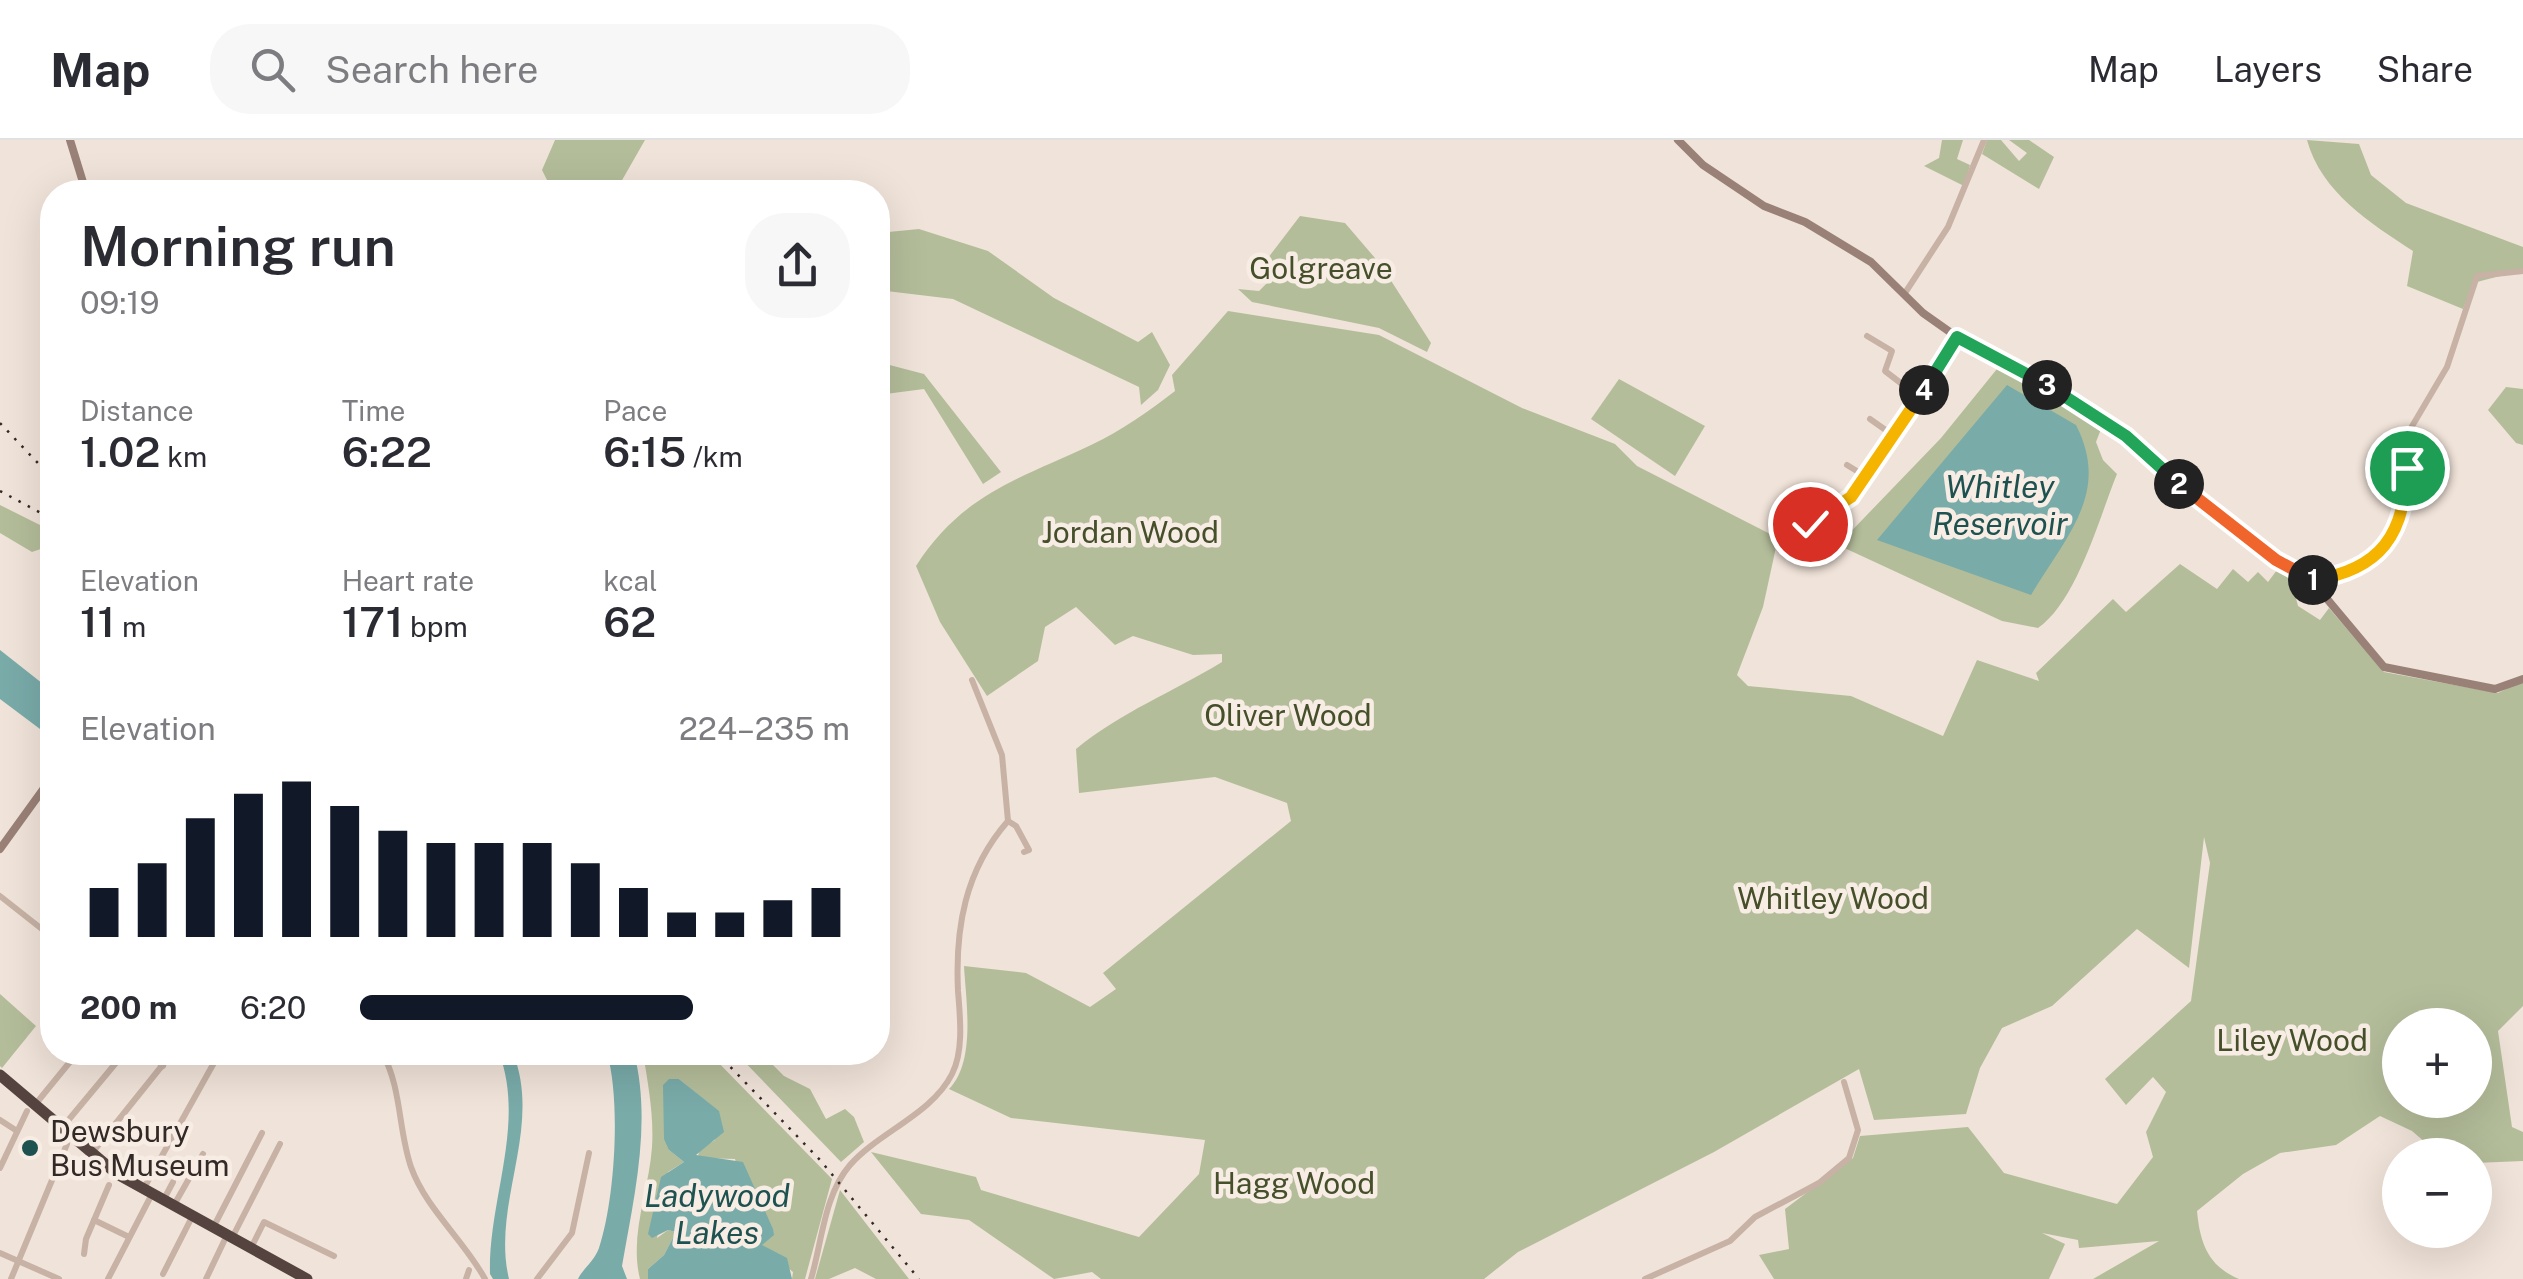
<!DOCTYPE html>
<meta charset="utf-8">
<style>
body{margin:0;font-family:"Public Sans",sans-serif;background:#f7f7f7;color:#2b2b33;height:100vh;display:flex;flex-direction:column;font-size:38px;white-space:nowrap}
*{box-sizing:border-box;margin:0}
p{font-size:32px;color:#7c7c81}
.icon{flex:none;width:55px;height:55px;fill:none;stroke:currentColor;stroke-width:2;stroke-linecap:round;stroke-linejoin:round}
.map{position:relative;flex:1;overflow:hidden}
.side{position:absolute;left:40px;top:40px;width:850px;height:885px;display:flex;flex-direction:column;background:#fff;border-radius:40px;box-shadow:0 10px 40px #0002}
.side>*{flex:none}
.tools{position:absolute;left:2382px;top:868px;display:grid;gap:20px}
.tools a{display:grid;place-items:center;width:110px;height:110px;border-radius:50%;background:#fff;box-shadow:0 10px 40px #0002;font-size:50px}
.pin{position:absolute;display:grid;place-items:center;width:85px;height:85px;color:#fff;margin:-42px;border:5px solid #fff;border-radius:50%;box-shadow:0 2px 10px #0007}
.km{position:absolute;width:50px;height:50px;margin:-25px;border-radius:50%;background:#222;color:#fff;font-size:28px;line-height:50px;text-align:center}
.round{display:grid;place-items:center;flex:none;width:105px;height:105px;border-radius:40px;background:#f7f7f7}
.summary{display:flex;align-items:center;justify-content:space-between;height:170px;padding:0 40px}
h1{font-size:55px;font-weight:600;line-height:75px}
.metrics{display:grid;grid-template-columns:repeat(3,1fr);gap:15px;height:170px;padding:10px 40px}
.metrics div{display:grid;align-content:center}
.metrics b{font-size:42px;font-weight:600}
.metrics small{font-size:28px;font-weight:400}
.metrics p{font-size:28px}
.chart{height:280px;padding:20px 40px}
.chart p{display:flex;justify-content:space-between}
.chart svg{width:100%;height:180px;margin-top:10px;stroke:#111827;stroke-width:6}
ul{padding:0 40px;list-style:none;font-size:32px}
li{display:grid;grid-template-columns:160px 120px 1fr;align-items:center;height:75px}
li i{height:25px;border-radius:12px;background:#111827}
header{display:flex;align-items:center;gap:60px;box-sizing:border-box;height:140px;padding:0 50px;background:#fff;border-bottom:2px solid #e1e1e2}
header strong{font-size:48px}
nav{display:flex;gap:55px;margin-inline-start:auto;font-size:35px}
.search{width:700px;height:90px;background:#f7f7f7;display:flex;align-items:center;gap:25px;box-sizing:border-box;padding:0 35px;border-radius:40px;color:#7c7c81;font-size:38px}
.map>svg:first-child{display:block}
.green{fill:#b4bd9a;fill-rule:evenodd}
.water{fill:#79aba9}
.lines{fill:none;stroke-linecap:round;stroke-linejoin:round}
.street{stroke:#c7b2a5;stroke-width:6}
.secondary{stroke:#9a8177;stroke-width:8}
.highway{stroke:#54433e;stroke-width:11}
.rail{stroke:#332926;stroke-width:2.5;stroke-dasharray:2.5 8;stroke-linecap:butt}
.split-1-casing{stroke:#fff;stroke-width:20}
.split-2-casing{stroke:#fff;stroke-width:20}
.split-3-casing{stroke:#fff;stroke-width:20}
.split-4-casing{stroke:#fff;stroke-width:20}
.split-5-casing{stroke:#fff;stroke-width:20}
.split-1{stroke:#f5b400;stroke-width:12}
.split-2{stroke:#f0652b;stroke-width:12}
.split-3{stroke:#22a559;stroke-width:12}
.split-4{stroke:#22a559;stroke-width:12}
.split-5{stroke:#f5b400;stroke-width:12}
.poi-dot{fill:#1e5251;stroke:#f8ede4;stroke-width:4}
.labels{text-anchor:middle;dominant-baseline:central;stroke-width:9;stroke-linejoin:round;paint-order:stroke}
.park-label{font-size:30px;fill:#45502b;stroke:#f8ede4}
.poi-label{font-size:30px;fill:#332926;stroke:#f8ede4;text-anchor:start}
.water-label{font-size:32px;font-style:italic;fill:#1e5251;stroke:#f8ede4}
</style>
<header>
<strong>Map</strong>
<div class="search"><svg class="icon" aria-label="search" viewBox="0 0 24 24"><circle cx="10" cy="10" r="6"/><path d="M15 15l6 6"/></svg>Search here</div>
<nav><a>Map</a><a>Layers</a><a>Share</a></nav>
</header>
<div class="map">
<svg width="2523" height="1139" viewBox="0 0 2523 1139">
<rect width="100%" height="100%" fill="#f0e3d9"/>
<g class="green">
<polygon points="555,0 645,0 621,42 619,52 553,52 542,30"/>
<polygon points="1942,0 1963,0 1957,19 1970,25 1964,46 1924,26 1939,18"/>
<polygon points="1987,0 2001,0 2019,21 2027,13 2009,0 2029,0 2054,17 2039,49 1982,14"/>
<path d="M 2307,0 L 2359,4 L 2371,35 L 2406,63 L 2523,107 L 2523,130 L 2473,143 L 2463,169 L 2407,146 L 2413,111 C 2370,83 2321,52 2307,0 Z"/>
<polygon points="1300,76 1345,83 1381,125 1431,203 1427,212 1379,188 1252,162 1238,149 1259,151 1270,140 1258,131"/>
<polygon points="919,89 988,111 1054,158 1138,202 1152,192 1170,225 1158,250 1141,265 1139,247 953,159 878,150 878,93"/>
<path d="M 1228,171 L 1379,195 L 1522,268 L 1615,304 L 1637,326 L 1778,398 L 1763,467 L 1737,535 L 1748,546 L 1851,556 L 1943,596 L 1977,520 L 2039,541 L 2036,533 L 2113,459 L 2126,472 L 2180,424 L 2217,449 L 2233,429 L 2248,442 L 2258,432 L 2268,442 L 2280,426 L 2289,431 L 2298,466 L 2320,480 L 2329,468 L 2384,532 L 2498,553 L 2523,541 L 2523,866 L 2498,891 L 2512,987 L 2523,992 L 2523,1021 L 2475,1023 L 2475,1015 L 2440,1015 L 2412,991 L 2380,976 L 2336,1005 L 2280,1013 L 2243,1034 L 2197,1071 C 2200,1103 2208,1126 2239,1139 L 2093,1139 L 2159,1101 L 2079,1108 L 2078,1100 L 2042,1093 L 2065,1104 L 2049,1139 L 1774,1139 L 1759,1115 L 1789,1109 L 1785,1069 L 1853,1018 L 1860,996 L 1968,987 L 2004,1033 L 2117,1064 L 2153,1017 L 2146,992 L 2166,952 L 2153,937 L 2126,965 L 2105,939 L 2191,861 L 2210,723 L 2204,697 L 2189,828 L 2137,789 L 2052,866 L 2002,888 L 1980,928 L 1966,974 L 1874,980 L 1859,929 L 1714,1012 L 1518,1112 L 1484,1139 L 1101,1139 L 1092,1132 L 1054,1139 L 969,1080 L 921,1074 L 871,1012 L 976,1037 L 981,1050 L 1139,1097 L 1199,1034 L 1205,1000 L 1011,978 L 949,949 C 976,922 966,862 964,826 L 1026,833 L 1090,867 L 1116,849 L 1103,833 L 1291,681 L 1287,663 L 1215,637 L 1079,653 L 1076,609 C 1123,571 1171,553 1222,522 L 1222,514 L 1193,515 L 1133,496 L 1115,505 L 1076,467 L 1045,487 L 1038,521 L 987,556 L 940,482 L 916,426 C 962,354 1019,339 1091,305 C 1121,291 1149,271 1175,251 L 1172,235 ZM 2400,885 L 2475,885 L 2475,960 L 2400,960 Z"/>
<polygon points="882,223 924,234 1001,332 983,344 924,249 878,255 878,225"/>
<path d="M 2001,224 L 2103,284 L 2096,302 L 2103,320 L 2117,334 C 2099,378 2077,461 2038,488 L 2002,481 L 1838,405 L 1941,298 Z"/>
<polygon points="1619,239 1705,286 1675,336 1591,279"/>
<polygon points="2506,247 2523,249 2523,305 2516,303 2488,270"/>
<polygon points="0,365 52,391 52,405 32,412 0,393"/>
<polygon points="0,854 36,886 2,928 0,926"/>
<path d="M 643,913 L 709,913 L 832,1039 L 805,1139 L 792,1139 L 793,1132 L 760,1105 L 735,1019 L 698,1018 L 699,1010 L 715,1000 L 719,972 L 679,939 L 669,1010 L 684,1022 L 668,1032 L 657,1098 L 668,1090 L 676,1092 L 664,1115 L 648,1129 L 648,1139 L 640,1139 C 629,1095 649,1051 652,1007 C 654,975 648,944 643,913 Z"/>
<polygon points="736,913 761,913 784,936 810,949 826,979 845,969 854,977 864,1002 841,1022"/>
<polygon points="840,1050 909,1139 876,1139 855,1128 829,1139 815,1139"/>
</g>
<g class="water">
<path d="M 2007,245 L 2076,285 C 2111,353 2066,396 2031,455 L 1877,400 Z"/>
<polygon points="0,510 52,551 52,598 0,559"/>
<path d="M 499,913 L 513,913 C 543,988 491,1064 509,1139 L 493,1139 L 490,1134 C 488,1060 526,984 499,913 Z"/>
<path d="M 607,913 L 634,913 C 652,982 634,1057 622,1126 L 627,1139 L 578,1139 C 582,1130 595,1120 599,1108 C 615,1060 621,961 607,913 Z"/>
<polygon points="669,939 679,939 719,971 724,992 696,1015 743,1022 773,1089 774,1095 762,1105 787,1118 792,1139 648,1139 648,1129 664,1115 676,1092 668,1090 652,1098 648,1094 661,1037 684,1022 669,1010 664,999 663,945"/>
</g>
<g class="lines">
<g class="street">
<polyline points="1905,153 1948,87 1984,0"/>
<polyline points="1867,196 1892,211 1885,231 1919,257"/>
<polyline points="1870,279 1894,296"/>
<polyline points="1847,325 1865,336"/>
<polyline points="1778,398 1851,357 1957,197"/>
<polyline points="2312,441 2343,436 2389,403 2398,389 2406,359 2411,288 2447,227 2477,136 2523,131"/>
<polyline points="1008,681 1016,686 1029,710 1024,712"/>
<polyline points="0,756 52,797"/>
<polyline points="148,912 163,926"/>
<path d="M 382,912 C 402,949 398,989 411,1027 C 426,1069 464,1100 485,1139"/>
<polyline points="34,966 78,912"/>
<polyline points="0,980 17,991"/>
<polyline points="61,989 125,912"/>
<polyline points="92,1013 173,912"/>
<polyline points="0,1028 27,971"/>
<polyline points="144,1048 220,912"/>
<polyline points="164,1059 173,1042"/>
<polyline points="174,1065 203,1014"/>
<polyline points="94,1080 129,1097"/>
<polyline points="214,1086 262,993"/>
<polyline points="233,1096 280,1004"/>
<polyline points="251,1108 264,1082 334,1116"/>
<polyline points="0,1113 59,1139"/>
<polyline points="84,1114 86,1099 109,1045"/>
<polyline points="163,1134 192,1077"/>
<polyline points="11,1139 67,1004"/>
<polyline points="108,1139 152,1054"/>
<polyline points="206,1139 227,1095"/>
<polyline points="466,1139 469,1130"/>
<polyline points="537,1139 572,1093 589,1013"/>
<path d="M 811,1139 C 822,1102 824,1055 850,1025 C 879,992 932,974 952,934 C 964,911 960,876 958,851 C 955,788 965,730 1008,681 L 1002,615 L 972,540"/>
<polyline points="1645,1139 1730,1101 1755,1077 1819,1043 1849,1018 1858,990 1844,942"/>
</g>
<g class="secondary">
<polyline points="70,0 86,52"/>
<polyline points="1678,0 1703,25 1764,66 1805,82 1871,122 1923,173 1957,197 2090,270 2126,296 2276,420 2312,441 2384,527 2495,549 2523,539"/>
<polyline points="0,709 52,637"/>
</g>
<polyline class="highway" points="0,935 117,1034 307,1139"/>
<g class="rail">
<polyline points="0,283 52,338"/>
<polyline points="0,351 52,379"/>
<polyline points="716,912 820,1020 919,1139"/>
</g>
</g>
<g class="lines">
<g class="split-1-casing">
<path id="split-1" d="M 2313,440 C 2381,430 2405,394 2407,328"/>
</g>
<g class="split-2-casing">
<polyline id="split-2" points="2179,344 2276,420 2313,440"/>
</g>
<g class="split-3-casing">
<polyline id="split-3" points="2047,245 2126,296 2179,344"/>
</g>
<g class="split-4-casing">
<polyline id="split-4" points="1924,250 1957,197 2047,245"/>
</g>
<g class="split-5-casing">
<polyline id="split-5" points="1810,384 1851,357 1924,250"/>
</g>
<use href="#split-1" class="split-1"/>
<use href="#split-2" class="split-2"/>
<use href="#split-3" class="split-3"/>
<use href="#split-4" class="split-4"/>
<use href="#split-5" class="split-5"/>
</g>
<circle class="poi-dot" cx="30" cy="1008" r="10"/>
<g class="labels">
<g class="park-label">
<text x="1321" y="128">Golgreave</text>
<text x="1130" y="392">Jordan Wood</text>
<text x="1288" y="575">Oliver Wood</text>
<text x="1833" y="758">Whitley Wood</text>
<text x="2292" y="900">Liley Wood</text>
<text x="1294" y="1043">Hagg Wood</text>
</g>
<g class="poi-label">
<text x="50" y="991">Dewsbury<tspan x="50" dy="34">Bus Museum</tspan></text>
</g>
<g class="water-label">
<text x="2000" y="346">Whitley<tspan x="2000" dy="37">Reservoir</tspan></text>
<text x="717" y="1055">Ladywood<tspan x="717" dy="37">Lakes</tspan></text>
</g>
</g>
</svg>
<div class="tools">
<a>+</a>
<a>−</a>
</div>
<div class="pin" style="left:2407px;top:328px;background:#1e9e55"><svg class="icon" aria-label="arrive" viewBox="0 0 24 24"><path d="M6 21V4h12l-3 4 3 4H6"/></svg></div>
<div class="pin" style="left:1810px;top:384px;background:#d93025"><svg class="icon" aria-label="check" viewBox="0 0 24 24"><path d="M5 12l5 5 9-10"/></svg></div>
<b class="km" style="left:2313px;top:440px">1</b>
<b class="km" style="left:2179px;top:344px">2</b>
<b class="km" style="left:2047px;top:245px">3</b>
<b class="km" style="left:1924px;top:250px">4</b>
<section class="side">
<div class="summary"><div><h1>Morning run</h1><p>09:19</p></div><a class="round"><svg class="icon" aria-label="share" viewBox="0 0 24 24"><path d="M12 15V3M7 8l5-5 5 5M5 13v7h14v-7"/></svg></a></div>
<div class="metrics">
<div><p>Distance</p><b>1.02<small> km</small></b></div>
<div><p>Time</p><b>6:22</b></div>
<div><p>Pace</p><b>6:15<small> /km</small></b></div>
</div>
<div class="metrics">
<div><p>Elevation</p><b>11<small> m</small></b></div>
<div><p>Heart rate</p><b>171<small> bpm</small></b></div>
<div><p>kcal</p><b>62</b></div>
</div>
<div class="chart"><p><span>Elevation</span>224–235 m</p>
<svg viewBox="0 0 160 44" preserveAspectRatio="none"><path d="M5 44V32M15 44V26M25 44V15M35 44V9M45 44V6M55 44V12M65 44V18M75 44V21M85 44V21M95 44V21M105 44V26M115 44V32M125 44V38M135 44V38M145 44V35M155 44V32"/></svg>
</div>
<ul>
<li><b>200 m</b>6:20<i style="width:68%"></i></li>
</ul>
</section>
</div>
